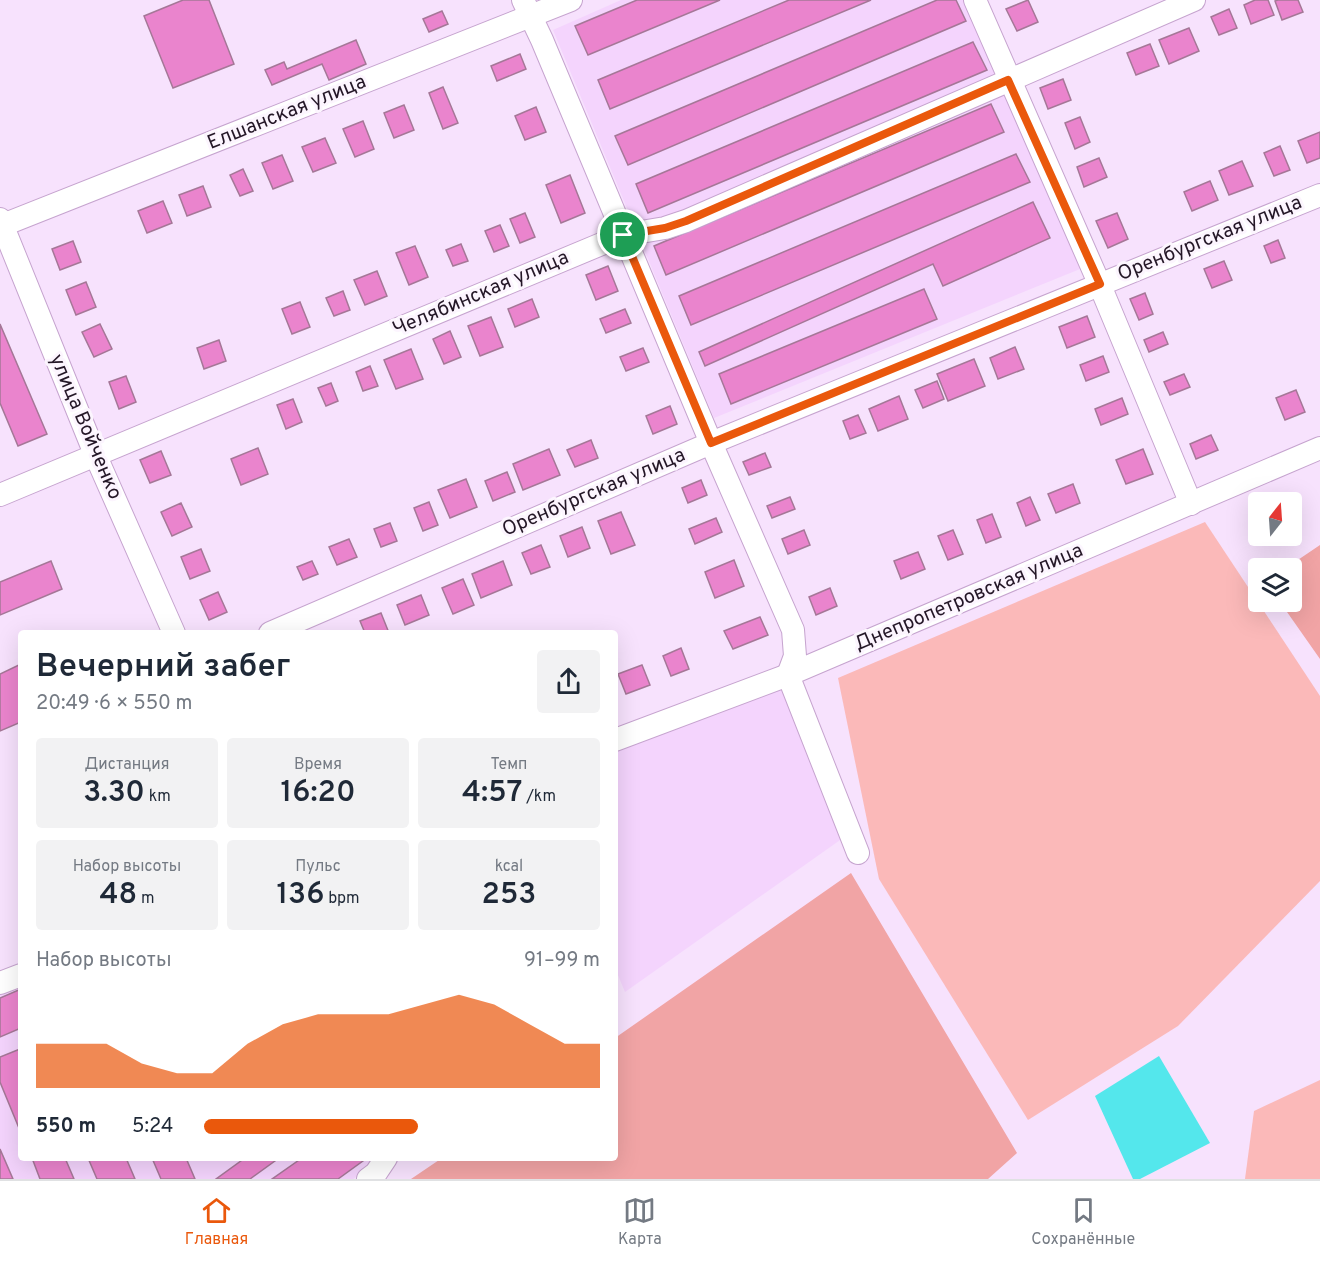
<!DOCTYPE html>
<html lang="ru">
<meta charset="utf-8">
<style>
body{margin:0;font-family:Overpass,sans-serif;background:#f2f2f3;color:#1f2937;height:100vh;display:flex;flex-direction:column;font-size:22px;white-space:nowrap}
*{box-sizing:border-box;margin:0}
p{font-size:20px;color:#747a83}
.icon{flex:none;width:33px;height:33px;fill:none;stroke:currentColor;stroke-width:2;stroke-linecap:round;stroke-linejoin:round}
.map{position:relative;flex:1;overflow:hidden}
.side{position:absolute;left:18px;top:630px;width:600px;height:531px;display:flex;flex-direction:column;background:#fff;border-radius:6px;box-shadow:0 6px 24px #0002}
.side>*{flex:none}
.needle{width:39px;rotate:17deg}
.fabs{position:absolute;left:1248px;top:492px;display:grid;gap:12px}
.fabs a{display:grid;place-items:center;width:54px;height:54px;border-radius:6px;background:#fff;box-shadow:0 6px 24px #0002;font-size:30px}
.pin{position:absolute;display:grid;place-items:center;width:51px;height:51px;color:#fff;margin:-26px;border:3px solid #fff;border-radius:50%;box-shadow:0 2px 6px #0007}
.round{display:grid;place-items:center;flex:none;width:63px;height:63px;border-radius:6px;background:#f2f2f3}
.summary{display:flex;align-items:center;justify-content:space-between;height:102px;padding:0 18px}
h1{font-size:33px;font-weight:600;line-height:45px}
.metrics{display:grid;grid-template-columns:repeat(3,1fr);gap:9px;height:102px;padding:6px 18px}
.metrics div{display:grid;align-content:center;border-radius:6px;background:#f2f2f3;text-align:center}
.metrics b{font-size:30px;font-weight:600}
.metrics small{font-size:16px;font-weight:400}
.metrics p{font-size:16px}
.chart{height:168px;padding:12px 18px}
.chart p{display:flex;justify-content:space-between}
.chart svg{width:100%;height:108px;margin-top:6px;fill:#ea580c;opacity:.7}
ul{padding:0 18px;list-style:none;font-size:20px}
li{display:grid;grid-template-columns:96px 72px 1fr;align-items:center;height:45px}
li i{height:15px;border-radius:8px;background:#ea580c}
.tabs{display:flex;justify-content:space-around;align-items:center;height:84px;border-top:2px solid #e0e1e3;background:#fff;font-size:16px;color:#747a83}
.tabs a{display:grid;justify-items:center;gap:3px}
.tabs .on{color:#ea580c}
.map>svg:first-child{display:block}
.built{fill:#f4d4fd}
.green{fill:#fbb9b9}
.forest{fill:#f1a4a5}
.water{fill:#54e7ec}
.building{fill:#ea84cd;stroke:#a57797;stroke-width:1.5}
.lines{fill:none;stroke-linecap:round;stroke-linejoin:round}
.minor-casing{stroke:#c6a4cf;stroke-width:24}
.minor{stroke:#fff;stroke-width:22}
.route-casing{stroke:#fff;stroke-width:12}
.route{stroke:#ea580c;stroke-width:8}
.labels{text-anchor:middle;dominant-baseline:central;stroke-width:6;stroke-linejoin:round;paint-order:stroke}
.street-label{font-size:20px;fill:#241727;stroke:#fcf5fe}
</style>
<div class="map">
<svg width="1320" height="1179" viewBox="0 0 1320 1179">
<rect width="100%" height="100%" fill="#f7e2fd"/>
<g class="built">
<polygon points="621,0 966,0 1085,267 714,418 553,30"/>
<polygon points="782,682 843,838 625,992 615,968 615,750"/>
<polygon points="21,980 21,1158 382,1158 353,1179 0,1179 0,989"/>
</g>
<g class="green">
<polygon points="1205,522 1320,696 1320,881 1178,1026 1028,1120 879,879 838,678"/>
<polygon points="1320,1080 1320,1179 1245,1179 1254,1111"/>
</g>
<g class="forest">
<polygon points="1320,545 1320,659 1280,602 1292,602 1292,568 1286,568"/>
<polygon points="851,873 1017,1153 988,1179 411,1179 442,1158 615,1158 615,1038"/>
</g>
<polygon class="water" points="1159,1056 1210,1143 1140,1179 1133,1179 1095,1096"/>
<g class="building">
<polygon points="183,0 209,0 234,64 173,88 144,16"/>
<polygon points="637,0 720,0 588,55 575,26"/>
<polygon points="789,0 871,0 610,109 598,80"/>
<polygon points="937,0 956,0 966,21 628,165 615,136"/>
<polygon points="1028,0 1038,22 1017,31 1006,9"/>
<polygon points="1255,0 1268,0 1274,15 1251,24 1244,5"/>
<polygon points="1278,0 1298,0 1303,12 1282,20 1275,1"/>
<polygon points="1229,9 1237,28 1219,35 1211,17"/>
<polygon points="442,11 448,24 429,32 423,19"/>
<polygon points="1189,28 1199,51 1169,64 1159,40"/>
<polygon points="356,40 366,64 329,80 322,64 272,85 265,70 284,62 287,69"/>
<polygon points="973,42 987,70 648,213 636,184"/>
<polygon points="1150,44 1159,66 1136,75 1127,53"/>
<polygon points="520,54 526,69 497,81 491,66"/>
<polygon points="1063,79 1071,100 1048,109 1040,88"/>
<polygon points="443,87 458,123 443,129 429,93"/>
<polygon points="991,104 1004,132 666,275 654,246"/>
<polygon points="404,105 414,130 394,138 384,113"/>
<polygon points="536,107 546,132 525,140 515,116"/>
<polygon points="1080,117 1090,142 1075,149 1065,123"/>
<polygon points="363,121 374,149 355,157 343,129"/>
<polygon points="1320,132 1320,158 1307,163 1298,141"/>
<polygon points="325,138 336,163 313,172 302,147"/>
<polygon points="1280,146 1290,170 1274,176 1264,153"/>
<polygon points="1016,154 1030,182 691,325 679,296"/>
<polygon points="282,155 293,181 273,189 262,163"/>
<polygon points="1099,158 1107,177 1084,187 1077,167"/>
<polygon points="1242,161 1253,186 1229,195 1219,171"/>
<polygon points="243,169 253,191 240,196 230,175"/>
<polygon points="570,175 585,213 561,223 546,185"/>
<polygon points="1210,181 1218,200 1192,211 1184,192"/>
<polygon points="203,186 211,207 187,216 179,195"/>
<polygon points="163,201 172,223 147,233 138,211"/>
<polygon points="1033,202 1050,238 943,286 933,264 705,366 699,352"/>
<polygon points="525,213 535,237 520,243 510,219"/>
<polygon points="1117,213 1128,239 1108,248 1096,221"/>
<polygon points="500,225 509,246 494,252 485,231"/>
<polygon points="1278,240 1285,258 1271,263 1264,246"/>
<polygon points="73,241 81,262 60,270 52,249"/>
<polygon points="461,244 468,261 453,266 446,250"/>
<polygon points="415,246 428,277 409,285 396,253"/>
<polygon points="1224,261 1232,280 1212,288 1204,269"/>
<polygon points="608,266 618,291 596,300 586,275"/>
<polygon points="377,271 387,296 365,305 354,280"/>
<polygon points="86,282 96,307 76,315 66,290"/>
<polygon points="924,289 937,319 731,404 719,374"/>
<polygon points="343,291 350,310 334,316 326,298"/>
<polygon points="1145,293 1153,314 1139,320 1130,299"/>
<polygon points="532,299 539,317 515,327 508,309"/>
<polygon points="300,302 310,327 292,334 282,309"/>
<polygon points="625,309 631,323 606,333 600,319"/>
<polygon points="1087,316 1095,337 1067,348 1059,327"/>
<polygon points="491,317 503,347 480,356 468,326"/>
<polygon points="0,324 47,434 18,446 0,403"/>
<polygon points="100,324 112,349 94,357 82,332"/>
<polygon points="450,331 461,357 444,364 433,339"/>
<polygon points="1163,332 1168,344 1149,352 1144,340"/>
<polygon points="219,340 226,361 204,369 197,348"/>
<polygon points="1015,347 1024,369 998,379 990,358"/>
<polygon points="643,348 649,362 626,371 620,357"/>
<polygon points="411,349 423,379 396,389 384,360"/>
<polygon points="1103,356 1109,372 1086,381 1080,365"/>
<polygon points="974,359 985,386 948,401 937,374"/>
<polygon points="370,366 378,386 363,391 356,372"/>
<polygon points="1184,374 1190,387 1170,395 1164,382"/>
<polygon points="126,376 136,402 119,409 109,382"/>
<polygon points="937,381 944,399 923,408 915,390"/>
<polygon points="331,383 338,401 326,406 318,388"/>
<polygon points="1296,390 1305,412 1285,420 1276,398"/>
<polygon points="899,396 908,419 878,431 869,409"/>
<polygon points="1122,398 1128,414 1101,425 1095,409"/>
<polygon points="293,399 302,422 286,429 277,405"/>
<polygon points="670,406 677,424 653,434 646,416"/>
<polygon points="858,415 866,433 850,439 843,421"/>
<polygon points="1211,435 1218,450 1196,459 1190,444"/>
<polygon points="591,440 598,458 575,467 567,450"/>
<polygon points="258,448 268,474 241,485 231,459"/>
<polygon points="549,449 560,475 523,490 513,464"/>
<polygon points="1143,449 1153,474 1126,484 1116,460"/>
<polygon points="161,451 171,475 150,483 140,460"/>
<polygon points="765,453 771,467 749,475 743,462"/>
<polygon points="507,472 515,492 493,501 485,481"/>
<polygon points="466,479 477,507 450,518 438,490"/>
<polygon points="701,480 707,495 688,503 682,488"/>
<polygon points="1073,484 1080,503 1056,513 1048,494"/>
<polygon points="790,497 795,509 772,518 767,506"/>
<polygon points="1030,497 1040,520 1026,526 1017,503"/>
<polygon points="429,502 438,525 423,531 414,508"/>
<polygon points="181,503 192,527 172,536 161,512"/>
<polygon points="621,512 635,545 611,554 598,521"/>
<polygon points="992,514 1001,537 986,543 977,520"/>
<polygon points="716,518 722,532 695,544 689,529"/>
<polygon points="390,523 397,541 381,547 374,529"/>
<polygon points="582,527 590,548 568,557 560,536"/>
<polygon points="804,530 810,545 788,554 782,539"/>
<polygon points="953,530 963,554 948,560 938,536"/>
<polygon points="349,539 357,557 337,565 329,547"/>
<polygon points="541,545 550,567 531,574 522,553"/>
<polygon points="201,549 210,571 190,579 181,557"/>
<polygon points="918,552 925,569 901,579 894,561"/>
<polygon points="734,560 744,586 715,598 705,572"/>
<polygon points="51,561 62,589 0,615 0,582"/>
<polygon points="312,561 318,574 303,580 297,567"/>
<polygon points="503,561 512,585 481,598 472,574"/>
<polygon points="463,579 474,605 453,614 442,588"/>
<polygon points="830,588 837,606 816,615 809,597"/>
<polygon points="218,592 227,612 209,620 200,600"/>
<polygon points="421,595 429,615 405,625 397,605"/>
<polygon points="381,613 389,633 365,633 360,621"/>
<polygon points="760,617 768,635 733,649 724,631"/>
<polygon points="681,648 689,669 671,676 663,656"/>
<polygon points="21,664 21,722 0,731 0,674"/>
<polygon points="642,665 650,685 626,694 618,674"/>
<polygon points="21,989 21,1028 0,1037 0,998"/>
<polygon points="20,1049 21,1051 21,1133 0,1082 0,1057"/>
<polygon points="0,1149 13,1179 0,1179"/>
<polygon points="32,1158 65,1158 74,1179 40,1179"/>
<polygon points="88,1158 126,1158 135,1179 97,1179"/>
<polygon points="152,1158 186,1158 195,1179 161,1179"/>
<polygon points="245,1158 279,1158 250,1179 216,1179"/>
<polygon points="302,1158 367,1158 338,1179 272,1179"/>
</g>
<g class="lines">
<g class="minor-casing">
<g id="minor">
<polyline points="523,0 542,40 711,443 793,630 795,656 788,675 858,853"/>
<polyline points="975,0 1099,283 1191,504"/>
<polyline points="0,219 95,454 174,633"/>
<polyline points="3,225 571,0"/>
<polyline points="0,495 623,235 665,228 686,221 1194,0"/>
<polyline points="270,633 711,443 1320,195"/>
<polyline points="615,740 788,675 1320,448"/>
<polyline points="0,983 21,975"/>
<polyline points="368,1179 376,1173 386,1158"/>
</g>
</g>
<use href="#minor" class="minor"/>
</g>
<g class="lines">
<g class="route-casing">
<polygon id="route" points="1008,80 1100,284 711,443 623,235 665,228 686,221"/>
</g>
<use href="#route" class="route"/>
</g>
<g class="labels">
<g class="street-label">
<text transform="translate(287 113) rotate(-22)">Елшанская улица</text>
<text transform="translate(1210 239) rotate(-22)">Оренбургская улица</text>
<text transform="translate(481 294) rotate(-23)">Челябинская улица</text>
<text transform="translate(85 427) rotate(67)">улица Войченко</text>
<text transform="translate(594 493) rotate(-23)">Оренбургская улица</text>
<text transform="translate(969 598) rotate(-23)">Днепропетровская улица</text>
</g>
</g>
</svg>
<div class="fabs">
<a><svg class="needle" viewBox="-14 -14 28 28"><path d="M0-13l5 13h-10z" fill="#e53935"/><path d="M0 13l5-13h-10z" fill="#747a83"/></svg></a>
<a><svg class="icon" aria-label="layers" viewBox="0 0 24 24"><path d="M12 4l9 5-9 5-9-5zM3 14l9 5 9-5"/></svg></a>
</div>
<div class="pin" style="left:623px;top:235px;background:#1e9e55"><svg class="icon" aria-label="arrive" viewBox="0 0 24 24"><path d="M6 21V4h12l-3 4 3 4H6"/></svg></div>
<section class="side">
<div class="summary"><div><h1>Вечерний забег</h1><p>20:49 · 6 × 550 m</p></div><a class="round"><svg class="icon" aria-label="share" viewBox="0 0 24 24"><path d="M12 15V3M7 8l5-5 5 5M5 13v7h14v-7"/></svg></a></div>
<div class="metrics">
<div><p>Дистанция</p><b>3.30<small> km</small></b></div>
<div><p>Время</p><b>16:20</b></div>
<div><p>Темп</p><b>4:57<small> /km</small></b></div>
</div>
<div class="metrics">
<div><p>Набор высоты</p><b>48<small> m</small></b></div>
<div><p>Пульс</p><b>136<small> bpm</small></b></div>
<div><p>kcal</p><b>253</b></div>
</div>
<div class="chart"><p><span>Набор высоты</span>91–99 m</p>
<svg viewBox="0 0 160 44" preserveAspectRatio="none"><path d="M0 44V26L10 26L20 26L30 34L40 38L50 38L60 26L70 18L80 14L90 14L100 14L110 10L120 6L130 10L140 18L150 26L160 26V44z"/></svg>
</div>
<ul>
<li><b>550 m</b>5:24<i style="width:54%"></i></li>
</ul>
</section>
</div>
<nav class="tabs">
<a class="on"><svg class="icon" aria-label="home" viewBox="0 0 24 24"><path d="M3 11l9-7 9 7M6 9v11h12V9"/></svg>Главная</a>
<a><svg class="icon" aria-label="map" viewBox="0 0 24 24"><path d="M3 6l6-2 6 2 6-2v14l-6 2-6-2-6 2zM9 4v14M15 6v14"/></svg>Карта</a>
<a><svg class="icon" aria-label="saved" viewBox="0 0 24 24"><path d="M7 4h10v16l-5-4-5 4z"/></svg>Сохранённые</a>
</nav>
